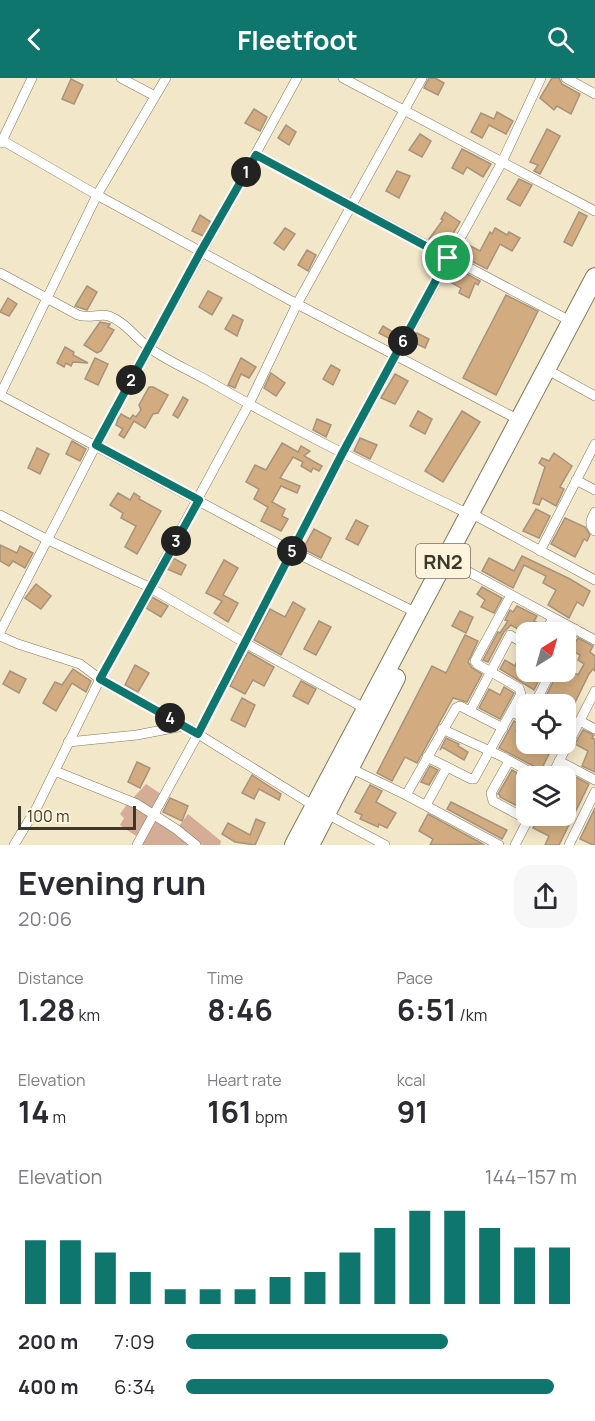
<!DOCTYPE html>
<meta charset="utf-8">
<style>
body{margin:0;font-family:Manrope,sans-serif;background:#f7f7f7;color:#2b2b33;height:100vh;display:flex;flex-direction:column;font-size:22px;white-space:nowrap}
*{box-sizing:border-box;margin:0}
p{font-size:20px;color:#7c7c81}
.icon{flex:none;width:33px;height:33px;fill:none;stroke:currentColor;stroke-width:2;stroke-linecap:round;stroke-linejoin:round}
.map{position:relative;height:767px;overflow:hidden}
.panel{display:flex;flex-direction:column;background:#fff;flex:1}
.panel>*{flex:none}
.needle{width:39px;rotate:37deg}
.tools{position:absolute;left:516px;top:544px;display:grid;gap:12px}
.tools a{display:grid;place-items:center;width:60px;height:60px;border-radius:12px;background:#fff;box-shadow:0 3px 15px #0003;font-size:30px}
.scale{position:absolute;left:18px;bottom:15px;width:118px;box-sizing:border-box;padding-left:6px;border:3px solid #3c382c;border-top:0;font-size:16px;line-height:21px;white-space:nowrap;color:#3c382c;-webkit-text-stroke:4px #fef4dc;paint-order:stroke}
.pin{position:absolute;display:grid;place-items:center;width:51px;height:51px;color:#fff;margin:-26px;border:3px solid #fff;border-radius:50%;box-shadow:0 2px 6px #0007}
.km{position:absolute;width:30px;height:30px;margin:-15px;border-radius:50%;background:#222;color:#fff;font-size:16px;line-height:30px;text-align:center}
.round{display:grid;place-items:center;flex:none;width:63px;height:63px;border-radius:18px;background:#f7f7f7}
.overview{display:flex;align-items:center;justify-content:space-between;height:102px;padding:0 18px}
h1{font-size:33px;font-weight:700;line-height:45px}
.metrics{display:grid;grid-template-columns:repeat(3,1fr);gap:9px;height:102px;padding:6px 18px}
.metrics div{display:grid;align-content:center}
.metrics b{font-size:30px;font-weight:700}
.metrics small{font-size:16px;font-weight:400}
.metrics p{font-size:16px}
.chart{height:168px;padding:12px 18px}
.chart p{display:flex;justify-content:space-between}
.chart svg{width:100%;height:108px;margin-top:6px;stroke:#0f766e;stroke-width:6}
ul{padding:0 18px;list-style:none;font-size:20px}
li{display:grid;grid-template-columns:96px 72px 1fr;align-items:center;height:45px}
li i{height:15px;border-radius:8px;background:#0f766e}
header{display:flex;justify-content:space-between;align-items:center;height:78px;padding:0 18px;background:#0f766e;color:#fff;font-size:27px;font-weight:700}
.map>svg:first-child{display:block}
.green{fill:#d5ac95}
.building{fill:#d2ac80;stroke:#a7927b;stroke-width:1.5}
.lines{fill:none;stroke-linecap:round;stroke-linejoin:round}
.street-casing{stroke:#83785d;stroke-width:10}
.highway-casing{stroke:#83785d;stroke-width:20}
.street{stroke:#fff;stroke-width:9}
.highway{stroke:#fff;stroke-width:18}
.route-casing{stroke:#fff;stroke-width:12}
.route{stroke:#0f766e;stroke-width:8}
.labels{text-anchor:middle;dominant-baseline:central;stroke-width:5;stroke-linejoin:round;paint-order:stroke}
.shield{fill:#fef4dc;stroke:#767061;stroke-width:1.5}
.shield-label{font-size:20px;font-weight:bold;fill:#3c382c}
</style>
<header><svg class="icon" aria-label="back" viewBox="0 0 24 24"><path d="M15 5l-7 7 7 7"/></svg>Fleetfoot<svg class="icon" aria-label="search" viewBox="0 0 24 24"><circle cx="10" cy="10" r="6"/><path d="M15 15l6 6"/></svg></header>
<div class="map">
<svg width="595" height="767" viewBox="0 0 595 767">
<rect width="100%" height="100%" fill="#f3e7c9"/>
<g class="green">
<polygon points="146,706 161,716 152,731 133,720"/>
<polygon points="128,725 149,736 136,758 120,747 124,740 120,736"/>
<polygon points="188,736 221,763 220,767 202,767 179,748"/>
<polygon points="155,741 189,767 142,767"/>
</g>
<g class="building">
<polygon points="429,0 435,0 444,5 438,17 424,10"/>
<polygon points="552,0 559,0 562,6 580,16 571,36 557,28 554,32 540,20"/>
<polygon points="71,1 83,7 74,26 62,21"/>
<polygon points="254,31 267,39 260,53 245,45"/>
<polygon points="497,34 513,43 506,56 489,47 482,60 471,54 481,35 494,41"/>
<polygon points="286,47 296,54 289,67 278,60"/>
<polygon points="547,51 560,58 540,96 534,93 538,87 530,84"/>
<polygon points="420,56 431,63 422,79 409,72"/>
<polygon points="462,71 491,86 483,99 467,89 463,96 452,90"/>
<polygon points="397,93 410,98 399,120 386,113"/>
<polygon points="519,101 532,107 520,128 507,121"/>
<polygon points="445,134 460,144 445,169 429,161 443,142 441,141"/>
<polygon points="579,134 587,138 572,168 564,164"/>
<polygon points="200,137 211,144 203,158 192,153"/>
<polygon points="285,150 295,156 284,172 274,165"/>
<polygon points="495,150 507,157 509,154 520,160 512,173 500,166 487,191 459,177 465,165 480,173 490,154 492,156"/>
<polygon points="307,172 316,177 308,193 298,187"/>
<polygon points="452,188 480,203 478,207 475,205 469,220 459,215 461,210 445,201"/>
<polygon points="87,208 97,214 87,232 75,228"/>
<polygon points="208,213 222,220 212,237 199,229"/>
<polygon points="506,217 538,233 496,317 463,300"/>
<polygon points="8,220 17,226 9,238 0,234"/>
<polygon points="233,237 243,242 237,258 225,251"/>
<polygon points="100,244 110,246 108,249 114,252 101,273 97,275 84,267"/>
<polygon points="383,248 394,255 396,251 401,254 396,264 379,255"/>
<polygon points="417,255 429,261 425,270 413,264"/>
<polygon points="65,269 74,274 73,277 88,285 73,284 71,288 66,285 64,289 57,285"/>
<polygon points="95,280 108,286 98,307 85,301"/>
<polygon points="241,280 256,289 249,300 241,296 235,310 228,307"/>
<polygon points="331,287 340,292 333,307 323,301"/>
<polygon points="271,295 285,305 276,318 264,310"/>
<polygon points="395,296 408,303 395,326 381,320"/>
<polygon points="149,309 153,309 168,317 158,335 153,336 145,350 134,343 124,360 119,357 123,351 116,347 118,341 121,336 130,341 133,337 136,339 141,332 139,327"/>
<polygon points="183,319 188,322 178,340 173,337"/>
<polygon points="418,333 432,341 425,356 410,348"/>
<polygon points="462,333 480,344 443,404 425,393"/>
<polygon points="317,341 331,347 326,359 313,352"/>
<polygon points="360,360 377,367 370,381 354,373"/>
<polygon points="72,363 86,371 80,383 66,376"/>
<polygon points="282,365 298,374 301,368 310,373 304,378 322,388 319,393 313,390 311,394 301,388 303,384 293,379 280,400 300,408 297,415 281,408 272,424 285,431 282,438 288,441 281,453 261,443 268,429 254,421 259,411 246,404 255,387 266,392"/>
<polygon points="37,370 49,376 40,396 28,390"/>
<polygon points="554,375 572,388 560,409 564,411 556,428 542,420 539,427 533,425 545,389 539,385 542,380 549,383"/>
<polygon points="118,415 130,422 134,415 140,419 139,421 161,433 137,476 125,469 136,448 121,440 123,435 110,427"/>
<polygon points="536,431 550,438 539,460 523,453"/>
<polygon points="565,440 585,449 590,457 587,463 584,461 575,479 551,466"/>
<polygon points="356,442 368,448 358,467 346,461"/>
<polygon points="314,451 331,460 321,480 303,471"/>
<polygon points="0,467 17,475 20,468 33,475 25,490 13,483 9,488 0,483"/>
<polygon points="522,478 570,501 590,513 583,528 577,524 569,540 548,527 556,512 543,505 546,498 524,487 513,510 482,493 489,480 514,493"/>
<polygon points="173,480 186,487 181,497 167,491"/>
<polygon points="224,482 238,490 223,517 238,525 228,544 214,535 222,523 206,515"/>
<polygon points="36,506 51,518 41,531 25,520"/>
<polygon points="482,509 502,520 494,535 481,529 485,522 477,516"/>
<polygon points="152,519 168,528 161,539 146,530"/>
<polygon points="293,524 305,531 281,577 254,562 270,531 285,539"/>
<polygon points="517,528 537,538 534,543 538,545 533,555 525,555 511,547 504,554 488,584 483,582 498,554 500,555 508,543 505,542 510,532 513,534"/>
<polygon points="460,533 473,539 466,555 452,548"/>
<polygon points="319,543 331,549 316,577 304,571"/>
<polygon points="465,557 478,563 468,584 472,590 482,596 467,624 453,620 417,685 405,679 392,703 377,695 432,588 446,595"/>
<polygon points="578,560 593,568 590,574 595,578 595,593 593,591 589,596 566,643 566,627 545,627 549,620 546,618 558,594 566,594 566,590 578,597 584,586 578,582 580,577 571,572"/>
<polygon points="248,574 274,589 264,608 253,602 245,616 230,608"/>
<polygon points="520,576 526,579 526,594 543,594 534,612 500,591 505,582 515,588"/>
<polygon points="135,587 149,595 138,614 125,607"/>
<polygon points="73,591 91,603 86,614 72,605 56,633 43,625 55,604 62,607"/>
<polygon points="10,593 26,601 19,615 3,606"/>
<polygon points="301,603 316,611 308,626 293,618"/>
<polygon points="504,609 514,615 500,641 479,630 489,611 500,617"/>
<polygon points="242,620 255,627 245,649 231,642"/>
<polygon points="514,643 520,646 516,653 526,658 526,666 554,666 541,692 499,670"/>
<polygon points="583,652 594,657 592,660 595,661 595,694 582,688 588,673 575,666"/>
<polygon points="446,660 459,666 458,668 468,674 464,682 442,669 440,672"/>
<polygon points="137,684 150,690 140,710 128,704"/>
<polygon points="430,688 438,692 429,707 421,704"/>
<polygon points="512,692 526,700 518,713 526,717 521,730 500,719 500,717 498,716"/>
<polygon points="562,692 589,706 559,767 545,767 549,758 533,750 540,738 566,738 566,724 574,708 566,704 566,699 559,699"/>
<polygon points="252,697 281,716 279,722 259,711 254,721 242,715"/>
<polygon points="370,707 382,713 376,724 396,735 387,750 379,746 378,749 360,741 362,737 355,734"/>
<polygon points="170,720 188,728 182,743 163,734"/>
<polygon points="451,724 507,752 502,761 447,731"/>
<polygon points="595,730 595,767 593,767 580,761"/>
<polygon points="428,736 483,766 430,767 433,761 419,753"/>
<polygon points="256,741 265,745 255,767 235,764 222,756 228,745 250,757"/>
</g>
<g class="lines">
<g class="street-casing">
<g id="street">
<polyline points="121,0 155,18"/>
<polyline points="343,0 595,133"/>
<polyline points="566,0 595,16"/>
<polyline points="0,61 97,117 297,226 519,342"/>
<polyline points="1,65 32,0"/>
<polyline points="256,77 572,244"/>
<path d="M 0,195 L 78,237 C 90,241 100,235 109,238 C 125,244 135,259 148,269 C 167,283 191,293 212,305 C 295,353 382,395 469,436"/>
<polyline points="555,296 595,318"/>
<polyline points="0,317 292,473 417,535"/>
<polyline points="0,317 97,117 166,0"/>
<polyline points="576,402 595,412"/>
<path d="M 595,434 C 591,441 588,447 595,453"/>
<polyline points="0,437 48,462 149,509 245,565 366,631"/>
<polyline points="478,439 595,502"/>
<polyline points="540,473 595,366"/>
<polyline points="454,486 595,562"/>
<polyline points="0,554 96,367 297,0"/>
<polyline points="544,555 553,540"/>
<polyline points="0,558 18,566 80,586 100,601 198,656 327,736 385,767"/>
<polyline points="566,568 575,551"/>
<polyline points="534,627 551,594"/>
<polyline points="470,633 510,557 526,567"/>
<polyline points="512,634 526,641"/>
<polyline points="580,643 595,651"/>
<polyline points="442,651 503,679 539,699"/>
<polyline points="68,664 137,657 183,648"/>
<polyline points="427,679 471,701 474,701 521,616 519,610 477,586 475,583 511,517"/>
<polyline points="509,683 491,715 493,723 528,742"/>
<polyline points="559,683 595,702"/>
<polyline points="350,690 406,717"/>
<polyline points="55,693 137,726 176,751 196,767"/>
<polyline points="551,699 595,613"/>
<polyline points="426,727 447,689"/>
<polyline points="14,767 37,729 100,601 249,326 297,226 422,0"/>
<polyline points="137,767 198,656 342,376 502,84 541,0"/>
<polyline points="499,767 406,717 456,630 460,628 503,650"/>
<polyline points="515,767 530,738"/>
<polyline points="569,767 595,714"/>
</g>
</g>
<g class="highway-casing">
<g id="highway">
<polyline points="294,767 595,199"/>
<polyline points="310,767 396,600"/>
</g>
</g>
<use href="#street" class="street"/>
<use href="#highway" class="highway"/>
</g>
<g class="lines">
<g class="route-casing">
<polygon id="route" points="256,77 448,180 342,376 198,656 100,601 199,422 96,367 201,173"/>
</g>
<use href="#route" class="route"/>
</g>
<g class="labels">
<rect class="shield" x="416" y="466" width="54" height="34" rx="4.5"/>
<g class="shield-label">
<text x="443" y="483">RN2</text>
</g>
</g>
</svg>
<div class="tools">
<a><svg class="needle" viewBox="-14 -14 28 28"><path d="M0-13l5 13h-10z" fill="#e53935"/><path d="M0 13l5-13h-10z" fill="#7c7c81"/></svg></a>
<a><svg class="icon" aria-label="locate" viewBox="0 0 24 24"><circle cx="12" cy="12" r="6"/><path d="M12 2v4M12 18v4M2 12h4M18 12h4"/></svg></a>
<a><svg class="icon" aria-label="layers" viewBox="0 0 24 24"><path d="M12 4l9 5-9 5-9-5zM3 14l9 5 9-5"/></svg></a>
</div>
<div class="scale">100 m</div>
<div class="pin" style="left:448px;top:180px;background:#1e9e55"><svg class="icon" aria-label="arrive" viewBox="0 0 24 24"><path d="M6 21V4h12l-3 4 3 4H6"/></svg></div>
<b class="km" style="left:246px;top:94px">1</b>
<b class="km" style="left:131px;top:302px">2</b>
<b class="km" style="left:176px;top:463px">3</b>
<b class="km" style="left:170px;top:640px">4</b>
<b class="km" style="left:292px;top:473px">5</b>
<b class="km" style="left:403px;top:263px">6</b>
</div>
<section class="panel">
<div class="overview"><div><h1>Evening run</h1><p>20:06</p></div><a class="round"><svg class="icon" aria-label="share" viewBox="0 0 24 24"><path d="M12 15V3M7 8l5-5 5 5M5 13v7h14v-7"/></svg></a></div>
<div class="metrics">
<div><p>Distance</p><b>1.28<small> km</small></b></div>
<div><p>Time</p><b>8:46</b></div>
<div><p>Pace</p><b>6:51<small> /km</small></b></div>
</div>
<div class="metrics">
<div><p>Elevation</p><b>14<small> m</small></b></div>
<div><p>Heart rate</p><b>161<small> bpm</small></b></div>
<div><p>kcal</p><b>91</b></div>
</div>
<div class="chart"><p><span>Elevation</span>144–157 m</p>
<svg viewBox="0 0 160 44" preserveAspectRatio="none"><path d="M5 44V18M15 44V18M25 44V23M35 44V31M45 44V38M55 44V38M65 44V38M75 44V33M85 44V31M95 44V23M105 44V13M115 44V6M125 44V6M135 44V13M145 44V21M155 44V21"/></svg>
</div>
<ul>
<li><b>200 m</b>7:09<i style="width:67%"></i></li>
<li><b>400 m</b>6:34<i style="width:94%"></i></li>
</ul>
</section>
